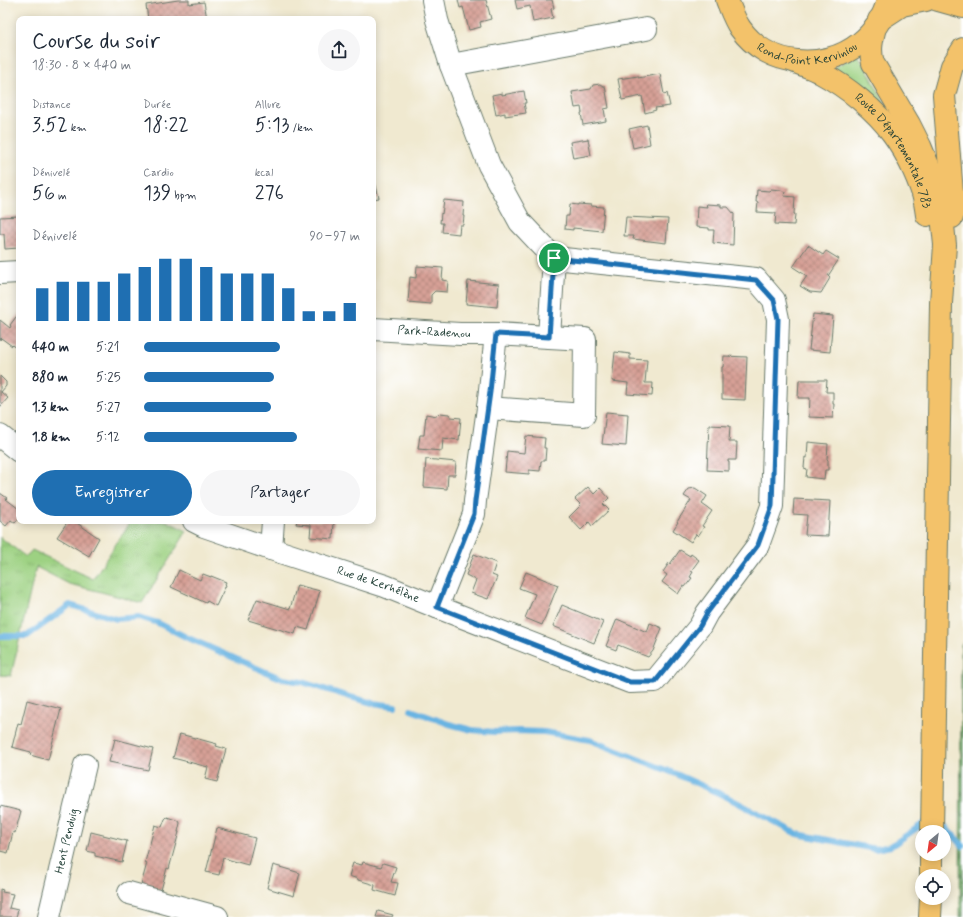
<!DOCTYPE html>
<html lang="fr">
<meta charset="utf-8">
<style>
body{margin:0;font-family:Mynerve,sans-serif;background:#f6f6f7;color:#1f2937;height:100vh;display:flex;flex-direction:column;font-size:15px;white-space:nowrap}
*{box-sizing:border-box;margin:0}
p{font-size:13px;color:#747a83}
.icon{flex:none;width:22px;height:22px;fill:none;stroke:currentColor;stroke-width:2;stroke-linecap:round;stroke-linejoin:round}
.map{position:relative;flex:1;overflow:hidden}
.details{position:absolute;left:16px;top:16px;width:360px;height:508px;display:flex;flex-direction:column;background:#fff;border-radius:8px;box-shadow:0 2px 10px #0003}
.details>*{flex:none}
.needle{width:26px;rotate:209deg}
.tools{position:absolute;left:915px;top:825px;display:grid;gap:8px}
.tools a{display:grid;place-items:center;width:36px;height:36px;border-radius:50%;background:#fff;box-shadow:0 2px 10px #0003;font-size:20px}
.pin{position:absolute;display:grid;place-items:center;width:34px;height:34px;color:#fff;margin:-17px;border:2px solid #fff;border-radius:50%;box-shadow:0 1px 4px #0007}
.round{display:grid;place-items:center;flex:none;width:42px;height:42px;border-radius:21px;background:#f6f6f7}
.headline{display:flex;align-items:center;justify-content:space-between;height:68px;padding:0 16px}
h1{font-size:22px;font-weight:600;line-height:30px}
.figures{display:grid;grid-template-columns:repeat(3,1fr);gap:6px;height:68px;padding:4px 16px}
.figures div{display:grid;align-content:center}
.figures b{font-size:20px;font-weight:600}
.figures small{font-size:11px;font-weight:400}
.figures p{font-size:11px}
.chart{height:112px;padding:8px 16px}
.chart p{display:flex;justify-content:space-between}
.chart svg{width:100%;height:72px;margin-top:4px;stroke:#1f6fb2;stroke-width:6}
.button{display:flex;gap:8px;margin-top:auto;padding:8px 16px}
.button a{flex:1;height:46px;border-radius:24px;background:#1f6fb2;color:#fff;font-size:16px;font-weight:600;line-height:46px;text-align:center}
.button a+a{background:#f6f6f7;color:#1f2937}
ul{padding:0 16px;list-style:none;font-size:13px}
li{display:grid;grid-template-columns:64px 48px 1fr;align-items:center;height:30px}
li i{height:10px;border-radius:5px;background:#1f6fb2}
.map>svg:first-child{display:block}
.grass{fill:#9dd182;stroke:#5e875b}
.forest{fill:url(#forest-firs);stroke:#4e7852}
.park{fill:url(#park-tufts);stroke:#5e875b}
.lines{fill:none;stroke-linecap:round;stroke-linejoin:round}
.stream{stroke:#69b4e2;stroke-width:6}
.building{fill:url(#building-cross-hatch)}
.minor-casing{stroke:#68796b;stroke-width:24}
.major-casing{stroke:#68796b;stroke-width:24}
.minor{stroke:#fff;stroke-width:22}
.major{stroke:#f3c26a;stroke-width:22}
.route-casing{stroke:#fff;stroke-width:8}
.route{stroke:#1f6fb2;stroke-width:5}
.labels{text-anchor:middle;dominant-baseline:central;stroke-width:4;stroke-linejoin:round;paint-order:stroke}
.street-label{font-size:12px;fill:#1f3d34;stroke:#fff}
</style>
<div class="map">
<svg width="963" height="917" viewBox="0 0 963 917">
<defs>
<pattern id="forest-firs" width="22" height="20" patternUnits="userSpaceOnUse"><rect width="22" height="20" fill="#7eb370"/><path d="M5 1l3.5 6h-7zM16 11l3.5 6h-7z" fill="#67935d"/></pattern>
<pattern id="park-tufts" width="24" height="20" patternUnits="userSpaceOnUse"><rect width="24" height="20" fill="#9dd182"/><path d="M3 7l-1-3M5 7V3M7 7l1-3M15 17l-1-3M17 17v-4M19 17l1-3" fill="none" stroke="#87b471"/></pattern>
<pattern id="building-cross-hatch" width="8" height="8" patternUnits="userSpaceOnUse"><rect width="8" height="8" fill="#d7a096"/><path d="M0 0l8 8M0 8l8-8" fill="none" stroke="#ae847b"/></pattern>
</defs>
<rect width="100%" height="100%" fill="#fff"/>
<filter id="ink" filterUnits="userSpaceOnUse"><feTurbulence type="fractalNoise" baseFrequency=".025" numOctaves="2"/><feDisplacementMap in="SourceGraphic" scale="8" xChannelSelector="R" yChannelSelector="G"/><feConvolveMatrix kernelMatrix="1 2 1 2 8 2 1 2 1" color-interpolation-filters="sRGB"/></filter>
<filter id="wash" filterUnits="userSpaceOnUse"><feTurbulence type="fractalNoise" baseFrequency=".012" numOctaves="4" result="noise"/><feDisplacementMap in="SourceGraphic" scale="16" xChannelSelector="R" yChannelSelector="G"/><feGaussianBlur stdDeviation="0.9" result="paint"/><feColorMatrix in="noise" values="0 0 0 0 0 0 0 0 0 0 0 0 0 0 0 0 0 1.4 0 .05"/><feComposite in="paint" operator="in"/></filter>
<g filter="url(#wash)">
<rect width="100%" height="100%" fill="#f0e9d0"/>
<polygon class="grass" points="857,55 868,71 898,130 839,74 835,67"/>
<polygon class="forest" points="961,644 963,644 963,917 960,917"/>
<polygon class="park" points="131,521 167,521 187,531 142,603 101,592 69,584 36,567 11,676 0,675 0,537 26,557 32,550 93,579"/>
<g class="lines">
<g class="stream">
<polyline points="0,636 27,636 70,605 116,619 139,617 158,623 186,637 266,672 283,679 302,682 350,697 373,703 395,706"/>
<polyline points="411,710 449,724 472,730 494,732 518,731 544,732 590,740 676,774 725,796 797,834 875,849 891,846 927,821"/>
<polyline points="946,827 963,846"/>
</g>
</g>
<g id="blocks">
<g class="building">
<polygon points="178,0 189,0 189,4 204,2 207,19 148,19 146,5"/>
<polygon points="458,0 486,0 491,19 480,22 481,27 469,30 463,7 460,8"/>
<polygon points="515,0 552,0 554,8 551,9 553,18 533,22 530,6 517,9"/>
<polygon points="660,74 664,94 667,93 670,106 655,108 656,110 645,113 642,96 622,100 618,79 638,76 638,78"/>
<polygon points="600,84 603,86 605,86 609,108 604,109 606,121 583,125 581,113 582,113 581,107 575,108 572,92 591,89 593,85"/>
<polygon points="524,91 526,103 524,103 526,113 505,116 505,113 496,115 492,95 502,93 502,95"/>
<polygon points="647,125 650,144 633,148 629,129"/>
<polygon points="588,139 591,155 573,158 570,142"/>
<polygon points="373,174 379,198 373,199"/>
<polygon points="771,189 781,190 785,192 784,196 795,197 794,214 795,214 794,225 775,224 776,213 757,212 758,202 756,202 757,190 769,191"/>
<polygon points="444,200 464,202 463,216 464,216 463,225 460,225 459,234 442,232 443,223 440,223 441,213 442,214"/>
<polygon points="570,204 578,205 578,204 591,205 591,206 604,207 602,231 573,228 573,230 565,229 566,216 569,216"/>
<polygon points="706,204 721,205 721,207 728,207 734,214 733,245 713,243 714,230 709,230 709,228 696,227 697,206 707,207"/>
<polygon points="19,216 19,248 5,249 4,234 0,234 0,217"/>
<polygon points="626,217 668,219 666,243 633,239 634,236 624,236"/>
<polygon points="808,245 823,255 826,251 839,259 828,276 830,278 821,293 810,292 800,286 807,276 793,267"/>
<polygon points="417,266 443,268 442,280 448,281 447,292 435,291 431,295 431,304 408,302 410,277 416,278"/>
<polygon points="468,281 499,284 497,307 466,304"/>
<polygon points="19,313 19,350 13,345 12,346 1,338 0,340 0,320 10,328 11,326 10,325"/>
<polygon points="813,314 833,316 830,352 809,350"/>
<polygon points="615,352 630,354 630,359 647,360 645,383 653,383 652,396 627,394 628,383 612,381"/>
<polygon points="724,356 747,357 745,400 722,399 722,367 723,367"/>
<polygon points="0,376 6,382 6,386 1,392 8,398 0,407"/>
<polygon points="799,380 827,380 826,392 833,392 833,404 834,404 833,418 809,417 810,398 798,398"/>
<polygon points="606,412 628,414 626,446 602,444"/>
<polygon points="440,413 449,414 451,417 461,418 459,440 443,438 442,451 418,449 420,435 424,435 426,414 437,416"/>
<polygon points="709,425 730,426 729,442 737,442 736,460 728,460 728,462 729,462 729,471 707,470"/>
<polygon points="526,436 545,438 544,448 546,448 545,461 541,461 540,471 529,470 529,474 505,472 507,451 524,453"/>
<polygon points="808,442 828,444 827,459 828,460 828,470 825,470 824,479 806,477 807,469 804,468 805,457 807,458"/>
<polygon points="426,459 456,462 455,475 448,475 447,489 424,487"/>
<polygon points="588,487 594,494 600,488 609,498 603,504 609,510 592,526 589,522 581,530 569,517 581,505 575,499"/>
<polygon points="695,488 707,496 702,504 712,511 702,526 704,527 698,536 696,534 691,542 673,530 678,522 677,522 691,500 684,496 689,489"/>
<polygon points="0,493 7,498 6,499 19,509 19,518 15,523 11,520 6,526 0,521"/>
<polygon points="794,499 830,501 828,536 805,535 807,515 793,514"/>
<polygon points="68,521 74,521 99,538 89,556 57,537"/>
<polygon points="297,521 334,521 333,539 310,537 311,525 296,524"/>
<polygon points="680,550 690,556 691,554 699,560 691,571 693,572 690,577 692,578 685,587 683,586 678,594 662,582 667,575 663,572 669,563 670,564"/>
<polygon points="474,554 496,563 492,575 497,577 488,599 471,593 476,580 466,575"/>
<polygon points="179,570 200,580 203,574 211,577 211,576 226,582 225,584 226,585 216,606 207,601 206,603 171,587"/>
<polygon points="526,572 558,585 542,625 525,618 535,594 519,588"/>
<polygon points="297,585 320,591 308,630 297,627 295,634 248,620 257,599 290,609"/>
<polygon points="562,605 603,622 594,643 553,626"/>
<polygon points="617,619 647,632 650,623 662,628 653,651 648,657 618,645 616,650 606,646"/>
<polygon points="27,700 61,709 48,760 30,755 31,752 12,747 18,723 21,724"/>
<polygon points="180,734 217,744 216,746 226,749 217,782 205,779 208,767 173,758"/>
<polygon points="115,739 153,749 148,770 109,762"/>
<polygon points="0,806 21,811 15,833 13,832 8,853 0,851"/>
<polygon points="167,817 179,821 180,823 178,832 179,832 169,869 167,868 161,890 141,885 147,863 145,862 155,825 162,827 165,819"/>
<polygon points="217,828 255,838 248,865 223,858 219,875 206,872"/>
<polygon points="91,832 127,841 122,862 95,856 95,853 87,851"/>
<polygon points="363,862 381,867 383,863 396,867 391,882 398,883 395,896 374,890 375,885 358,880 358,879 349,876 353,863 362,865"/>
<polygon points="273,865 300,873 294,896 267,888"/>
<polygon points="0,889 3,890 2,892 13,894 9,908 18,910 16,917 0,917"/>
<polygon points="378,911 393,915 392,917 376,917"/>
</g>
</g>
</g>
<g filter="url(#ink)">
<use href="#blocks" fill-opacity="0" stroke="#68796b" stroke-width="1"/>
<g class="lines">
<g class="minor-casing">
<g id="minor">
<polyline points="451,65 646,29"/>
<polyline points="0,273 19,272"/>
<path id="s1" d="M 373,329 L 460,334 L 496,334"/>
<polygon points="496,334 585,339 584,415 488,408"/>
<polyline points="549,337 554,258"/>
<polyline points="0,436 19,451"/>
<path id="s2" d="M 194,521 L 204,526 L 271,549 L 385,586 L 437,607 L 630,682 L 655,681 L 700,626 L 707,613 L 758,545 L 772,506 L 778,319 L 774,300 L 756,279 L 554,258 L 520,222 L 489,165 L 451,65 L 437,20 L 433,0"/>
<polyline points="271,549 273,521"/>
<polyline points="437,607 474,514 475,501 488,408"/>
<polyline points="129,893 217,917"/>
<path id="s3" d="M 49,917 L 85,765"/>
</g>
</g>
<g class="major-casing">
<g id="major">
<path id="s4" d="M 727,0 C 731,10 734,19 740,28 C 767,67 824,72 860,43 C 873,33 884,17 888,0"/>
<polyline points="938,0 963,7"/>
<polyline points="879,20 902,5 926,0"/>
<path d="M 875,27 C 872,40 869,49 873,63 L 909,124 L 920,146 L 933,177 L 941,206 L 945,245 L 941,303 L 932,832"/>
<path id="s5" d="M 793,61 C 802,65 813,68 821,73 C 847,87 876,110 893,134 C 905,150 917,175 923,194 C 925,201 926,208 927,215"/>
<polyline points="952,217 952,193 944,95 952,66 963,49"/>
<polyline points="931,876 931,854"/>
<polyline points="930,917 931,898"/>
</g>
</g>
<use href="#minor" class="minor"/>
<use href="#major" class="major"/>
</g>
</g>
<g class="lines" filter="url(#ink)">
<g class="route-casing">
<polygon id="route" points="554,258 756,280 774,300 778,319 772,506 758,545 707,613 700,626 655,682 630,682 437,607 474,514 475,501 490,392 496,334 549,337"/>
</g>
<use href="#route" class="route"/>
</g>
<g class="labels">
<g class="street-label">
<text stroke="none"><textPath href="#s4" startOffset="109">Rond-Point Kerviniou</textPath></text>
<text stroke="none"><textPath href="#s5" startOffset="140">Route Départementale 783</textPath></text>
<text stroke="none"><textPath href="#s1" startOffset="61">Park-Radenou</textPath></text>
<text stroke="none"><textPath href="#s2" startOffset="195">Rue de Kerhélène</textPath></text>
<text stroke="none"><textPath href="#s3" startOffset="78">Hent Penduig</textPath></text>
</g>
</g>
</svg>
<div class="tools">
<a><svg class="needle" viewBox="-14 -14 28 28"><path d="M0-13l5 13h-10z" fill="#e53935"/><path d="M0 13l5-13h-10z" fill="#747a83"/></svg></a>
<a><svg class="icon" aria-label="locate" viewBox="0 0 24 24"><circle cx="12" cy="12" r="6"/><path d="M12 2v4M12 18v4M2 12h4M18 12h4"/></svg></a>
</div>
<div class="pin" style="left:554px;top:258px;background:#1e9e55"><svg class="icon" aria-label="arrive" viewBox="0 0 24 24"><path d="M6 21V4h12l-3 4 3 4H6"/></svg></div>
<section class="details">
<div class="headline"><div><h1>Course du soir</h1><p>18:30 · 8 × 440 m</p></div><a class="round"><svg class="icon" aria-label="share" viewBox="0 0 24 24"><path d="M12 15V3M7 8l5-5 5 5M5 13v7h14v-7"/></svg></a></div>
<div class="figures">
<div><p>Distance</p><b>3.52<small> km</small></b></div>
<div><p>Durée</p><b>18:22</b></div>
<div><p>Allure</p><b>5:13<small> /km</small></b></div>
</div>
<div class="figures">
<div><p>Dénivelé</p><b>56<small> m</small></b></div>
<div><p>Cardio</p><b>139<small> bpm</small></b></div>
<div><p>kcal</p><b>276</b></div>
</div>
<div class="chart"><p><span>Dénivelé</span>90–97 m</p>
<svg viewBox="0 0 160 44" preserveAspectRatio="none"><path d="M5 44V24M15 44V20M25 44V20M35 44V20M45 44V15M55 44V11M65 44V6M75 44V6M85 44V11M95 44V15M105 44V15M115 44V15M125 44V24M135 44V38M145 44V38M155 44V33"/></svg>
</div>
<ul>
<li><b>440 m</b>5:21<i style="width:63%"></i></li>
<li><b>880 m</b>5:25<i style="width:60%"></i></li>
<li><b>1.3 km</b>5:27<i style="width:59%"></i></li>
<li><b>1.8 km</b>5:12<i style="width:71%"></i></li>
</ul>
<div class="button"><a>Enregistrer</a><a>Partager</a></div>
</section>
</div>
